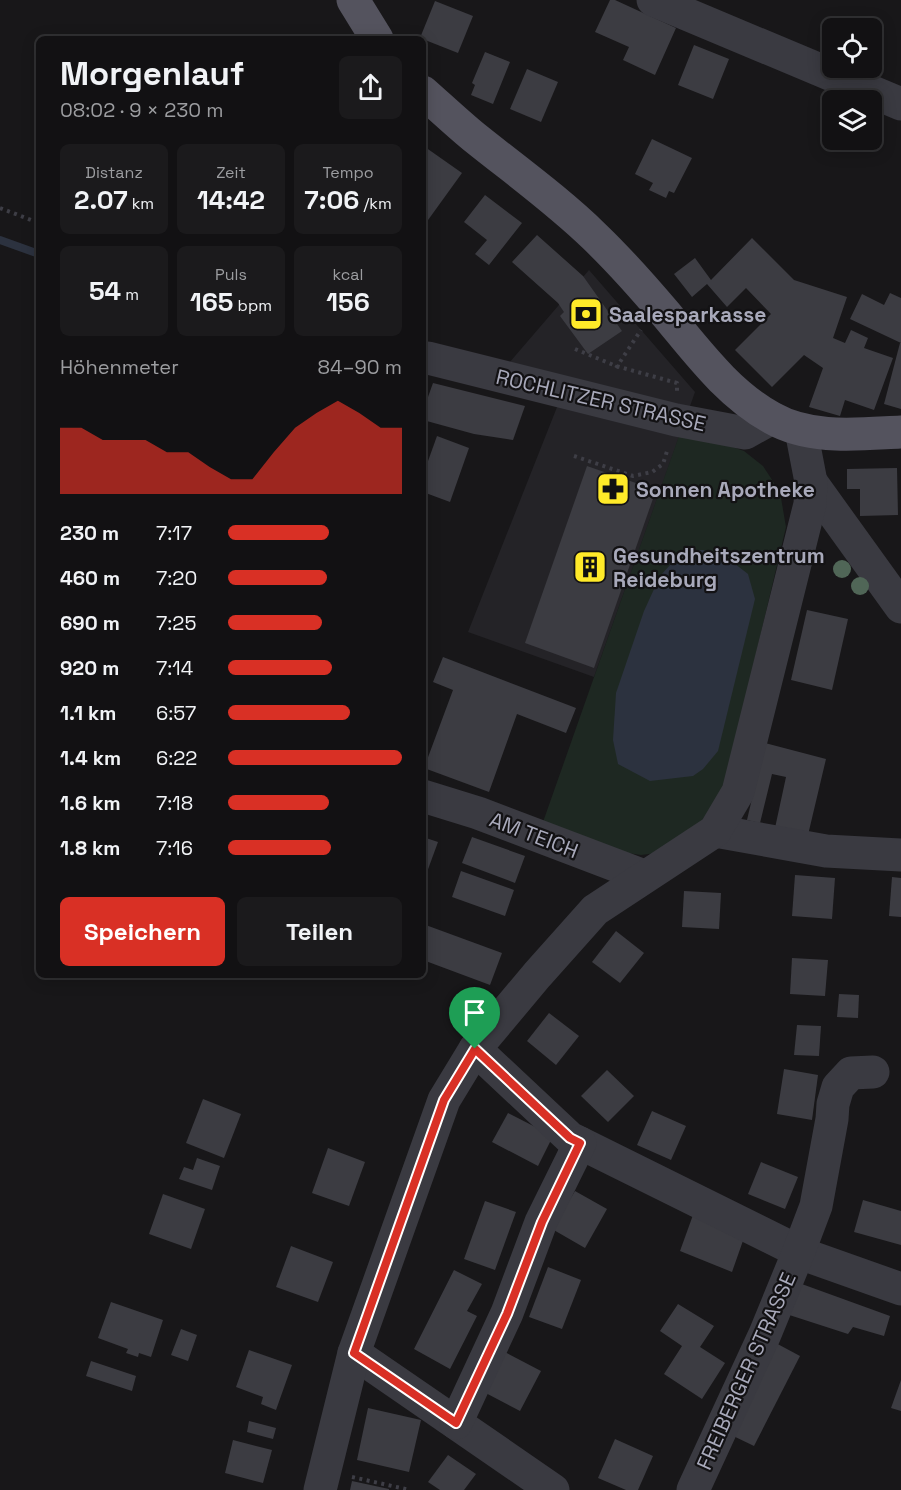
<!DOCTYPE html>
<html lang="de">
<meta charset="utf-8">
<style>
body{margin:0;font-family:"Space Grotesk",sans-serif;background:#1b1a1c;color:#f1f3f6;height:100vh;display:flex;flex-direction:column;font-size:22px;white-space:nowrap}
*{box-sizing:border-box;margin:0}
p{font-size:20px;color:#9c9da0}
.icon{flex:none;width:33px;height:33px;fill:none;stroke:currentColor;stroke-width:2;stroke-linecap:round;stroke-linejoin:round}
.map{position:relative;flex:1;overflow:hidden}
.side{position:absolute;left:36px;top:36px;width:390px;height:942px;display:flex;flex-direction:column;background:#121113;border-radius:9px;box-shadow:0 3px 15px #0003,0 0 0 2px #313133}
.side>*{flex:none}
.controls{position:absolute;left:822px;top:18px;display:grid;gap:12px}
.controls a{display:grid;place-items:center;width:60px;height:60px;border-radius:9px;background:#121113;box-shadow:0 3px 15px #0003,0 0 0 2px #313133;font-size:30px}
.pin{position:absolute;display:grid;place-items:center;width:51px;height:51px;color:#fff;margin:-62px -26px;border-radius:50% 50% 50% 0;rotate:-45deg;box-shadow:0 0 6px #0007}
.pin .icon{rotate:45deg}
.round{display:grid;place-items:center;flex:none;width:63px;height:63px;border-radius:9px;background:#1b1a1c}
.head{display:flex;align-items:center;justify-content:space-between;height:102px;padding:0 24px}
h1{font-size:33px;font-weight:600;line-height:45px}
.figures{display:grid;grid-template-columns:repeat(3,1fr);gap:9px;height:102px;padding:6px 24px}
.figures div{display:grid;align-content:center;border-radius:9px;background:#1b1a1c;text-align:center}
.figures b{font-size:26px;font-weight:600}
.figures small{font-size:16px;font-weight:400}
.figures p{font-size:16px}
.chart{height:168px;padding:12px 24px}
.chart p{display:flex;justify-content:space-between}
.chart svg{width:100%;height:108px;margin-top:6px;fill:#d93025;opacity:.7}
.cta{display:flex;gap:12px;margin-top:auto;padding:12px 24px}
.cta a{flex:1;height:69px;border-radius:9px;background:#d93025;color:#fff;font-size:24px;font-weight:600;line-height:69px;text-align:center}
.cta a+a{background:#1b1a1c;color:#f1f3f6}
ul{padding:0 24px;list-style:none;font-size:20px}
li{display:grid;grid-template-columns:96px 72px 1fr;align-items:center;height:45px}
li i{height:15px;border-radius:8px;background:#d93025}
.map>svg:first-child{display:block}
.built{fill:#242327}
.green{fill:#1e2822}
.water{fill:#2c323f}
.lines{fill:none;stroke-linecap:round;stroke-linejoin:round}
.stream{stroke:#2c323f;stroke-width:8}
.building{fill:#3c3c42}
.path{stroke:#3e3e46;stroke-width:4;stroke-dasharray:3 4.5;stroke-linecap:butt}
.minor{stroke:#3a3a41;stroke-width:33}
.major{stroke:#54535e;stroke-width:33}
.tree{fill:#506657}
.route-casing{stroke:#fff;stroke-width:12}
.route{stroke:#d93025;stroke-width:8}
.labels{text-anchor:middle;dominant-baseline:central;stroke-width:4.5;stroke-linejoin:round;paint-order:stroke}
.poi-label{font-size:21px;font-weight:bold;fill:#a8a9ba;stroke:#131214;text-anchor:start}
.street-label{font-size:21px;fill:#a8a9ba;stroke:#131214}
</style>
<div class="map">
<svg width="901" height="1490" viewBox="0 0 901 1490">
<rect width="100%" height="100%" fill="#181719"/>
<polygon class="built" points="589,270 695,392 594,677 468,632 561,397 509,363"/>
<polygon class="green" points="680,433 716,441 744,451 763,466 780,492 786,527 752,671 738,769 714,814 664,852 641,855 608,850 543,822"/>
<polygon class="water" points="703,550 730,560 748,574 755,599 718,751 703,769 693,776 650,781 618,764 613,740 616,693 644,611 660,576 683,551"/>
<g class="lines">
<polyline class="stream" points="0,240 39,254"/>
</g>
<g class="building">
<polygon points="610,0 615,0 676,28 655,75 623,60 629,47 595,32"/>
<polygon points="435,1 473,16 458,53 420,38"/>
<polygon points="694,45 729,59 713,99 678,85"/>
<polygon points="485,52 510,62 493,104 471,95 475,85 472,83"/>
<polygon points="527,69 558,82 541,122 510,109"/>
<polygon points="652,139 692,158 674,193 669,191 666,198 649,190 653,183 635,174"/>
<polygon points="425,147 462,173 423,227 423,150"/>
<polygon points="485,195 522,223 489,265 475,254 487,240 464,222"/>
<polygon points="537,235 583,276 622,331 588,354 560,316 564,312 558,303 512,262"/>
<polygon points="752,238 794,280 847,297 833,338 845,343 851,330 868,338 864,348 893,358 874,410 845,400 840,416 809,407 823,368 804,355 772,387 735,350 771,314 746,288 727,307 707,284 692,297 674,274 695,258 711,280"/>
<polygon points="890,293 901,298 901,343 850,319 862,294 884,305"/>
<polygon points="900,343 901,343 901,409 884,404"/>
<polygon points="433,383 525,406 513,440 474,434 423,420 423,411"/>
<polygon points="437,436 469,448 450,502 423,492 423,475"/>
<polygon points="587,466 656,490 594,668 525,643"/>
<polygon points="897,468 898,515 860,516 860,489 847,489 847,469"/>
<polygon points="807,610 848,619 832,690 791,680"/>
<polygon points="443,657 576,708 566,733 517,714 489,792 424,768 453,690 433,682"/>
<polygon points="765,743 826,759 808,835 775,828 786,777 772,774 760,823 747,820"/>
<polygon points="423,837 438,842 423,883"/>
<polygon points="472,837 525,856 515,883 462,863"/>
<polygon points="461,871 514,890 505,916 452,897"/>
<polygon points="795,875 835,878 832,919 792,916"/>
<polygon points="892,877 901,878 901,917 889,916"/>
<polygon points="684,891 721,893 719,929 682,927"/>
<polygon points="423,924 502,953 490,985 423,960"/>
<polygon points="616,931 644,953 620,983 592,962"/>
<polygon points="792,958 828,960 825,996 790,994"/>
<polygon points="839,994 859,995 858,1018 837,1017"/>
<polygon points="549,1013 579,1036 556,1065 527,1041"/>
<polygon points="797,1025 821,1026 819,1056 794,1055"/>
<polygon points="784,1069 818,1075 812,1120 777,1114"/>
<polygon points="607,1070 634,1096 608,1122 581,1096"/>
<polygon points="203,1099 241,1114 224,1158 186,1143"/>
<polygon points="652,1111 686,1126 671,1160 637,1145"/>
<polygon points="508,1113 553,1136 538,1166 492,1142"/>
<polygon points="328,1148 365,1162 349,1206 312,1193"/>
<polygon points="197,1158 220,1166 212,1190 179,1179 184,1167 193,1170"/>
<polygon points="761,1162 798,1177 785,1209 748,1194"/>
<polygon points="575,1191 607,1209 585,1248 552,1229"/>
<polygon points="163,1194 205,1209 191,1249 149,1234"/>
<polygon points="863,1200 901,1211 901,1245 854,1232"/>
<polygon points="485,1201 516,1212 495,1270 464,1259"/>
<polygon points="693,1215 745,1235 732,1272 680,1251"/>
<polygon points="291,1246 333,1262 318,1302 276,1287"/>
<polygon points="548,1267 581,1280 562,1329 529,1317"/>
<polygon points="454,1270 482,1284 467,1311 477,1316 450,1369 414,1349"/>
<polygon points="788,1279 890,1316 884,1336 853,1327 848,1334 780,1312"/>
<polygon points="111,1302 163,1320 151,1357 139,1353 138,1357 126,1353 128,1349 98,1338"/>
<polygon points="678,1304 714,1326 700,1347 725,1363 702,1399 664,1374 682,1346 660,1331"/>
<polygon points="181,1329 197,1335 188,1361 171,1355"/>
<polygon points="772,1341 800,1356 754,1446 725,1432"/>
<polygon points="249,1350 292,1365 276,1410 261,1404 263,1397 236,1387"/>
<polygon points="501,1350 541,1371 520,1411 480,1390"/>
<polygon points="91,1361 136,1376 132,1391 86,1376"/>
<polygon points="901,1380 901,1411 891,1408"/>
<polygon points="368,1408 421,1420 409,1472 357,1460"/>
<polygon points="249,1421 276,1428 273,1439 247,1432"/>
<polygon points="615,1439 653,1456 638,1490 626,1490 598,1478"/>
<polygon points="233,1440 272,1450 263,1483 225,1473"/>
<polygon points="448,1455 476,1474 464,1490 440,1490 428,1482"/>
<polygon points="352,1481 389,1489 389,1490 350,1490"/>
</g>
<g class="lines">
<g class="path">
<polyline points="0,208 39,223"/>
<polyline points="575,349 616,366 677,383 677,391"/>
<polyline points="616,368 641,330"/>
<polyline points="574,456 633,476 652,472 663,464 668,448"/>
<polyline points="352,1477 410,1490"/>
</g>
<g class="minor">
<polyline points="653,0 901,104"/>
<polyline points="428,358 676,420 745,433 772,418"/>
<polyline points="811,482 901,607"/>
<polyline points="423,796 478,813 644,876"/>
<polyline points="715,831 826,851 901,855"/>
<polyline points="475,1049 570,1138 808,1256 901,1289"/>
<polyline points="354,1353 553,1490"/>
<polyline points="456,1423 507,1313 541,1222 580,1143"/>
<polyline points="320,1490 354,1353 444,1100 475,1049 537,975 595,910 715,831 738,792 810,504 811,482 801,430"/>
<polyline points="693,1490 765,1334 799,1251 816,1206 832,1119 833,1104 838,1087 851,1073 873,1072"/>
</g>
<g class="major">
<polyline points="353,0 377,39"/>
<path d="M 423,92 C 440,107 457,123 474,137 C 515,170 557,200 594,236 C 619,260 643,287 665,313 C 697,351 727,393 772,418 C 811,440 858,434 901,432"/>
</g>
</g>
<g class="tree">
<circle cx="842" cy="569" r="9"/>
<circle cx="860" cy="586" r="9"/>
</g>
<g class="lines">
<g class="route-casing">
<polygon id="route" points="475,1049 570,1138 580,1143 542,1222 507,1314 456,1423 354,1353 444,1100"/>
</g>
<use href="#route" class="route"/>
</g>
<defs>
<g id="bank-square" transform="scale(1.725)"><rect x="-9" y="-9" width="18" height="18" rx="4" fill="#ffea29" stroke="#131214"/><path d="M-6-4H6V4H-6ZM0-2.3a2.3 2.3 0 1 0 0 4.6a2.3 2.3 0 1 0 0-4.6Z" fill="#111"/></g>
<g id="pharmacy-square" transform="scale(1.725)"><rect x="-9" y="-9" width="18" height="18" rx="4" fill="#ffea29" stroke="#131214"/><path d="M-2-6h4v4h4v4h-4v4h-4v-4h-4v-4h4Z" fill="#111"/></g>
<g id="building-square" transform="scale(1.725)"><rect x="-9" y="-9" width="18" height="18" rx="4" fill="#ffea29" stroke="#131214"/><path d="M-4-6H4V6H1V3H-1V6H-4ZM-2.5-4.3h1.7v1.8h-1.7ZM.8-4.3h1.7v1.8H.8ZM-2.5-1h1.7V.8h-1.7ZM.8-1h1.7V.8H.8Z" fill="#111"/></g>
</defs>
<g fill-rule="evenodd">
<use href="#bank-square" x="586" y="314"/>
<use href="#pharmacy-square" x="613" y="489"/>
<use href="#building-square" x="590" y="567"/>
</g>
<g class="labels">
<g class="poi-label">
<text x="609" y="314">Saalesparkasse</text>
<text x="636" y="489">Sonnen Apotheke</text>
<text x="613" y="555">Gesundheitszentrum<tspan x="613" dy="24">Reideburg</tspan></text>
</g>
<g class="street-label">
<text transform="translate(601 400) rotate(13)">ROCHLITZER STRASSE</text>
<text transform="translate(534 835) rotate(21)">AM TEICH</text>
<text transform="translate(746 1371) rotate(-66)">FREIBERGER STRASSE</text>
</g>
</g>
</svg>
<div class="controls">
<a><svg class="icon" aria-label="locate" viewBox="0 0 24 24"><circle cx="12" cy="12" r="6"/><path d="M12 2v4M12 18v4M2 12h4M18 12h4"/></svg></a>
<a><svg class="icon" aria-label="layers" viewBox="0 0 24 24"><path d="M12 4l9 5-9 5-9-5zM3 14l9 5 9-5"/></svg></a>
</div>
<div class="pin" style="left:475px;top:1049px;background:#1e9e55"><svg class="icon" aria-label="arrive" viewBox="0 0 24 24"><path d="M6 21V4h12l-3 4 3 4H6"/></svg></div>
<section class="side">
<div class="head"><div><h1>Morgenlauf</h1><p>08:02 · 9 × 230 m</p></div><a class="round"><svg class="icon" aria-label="share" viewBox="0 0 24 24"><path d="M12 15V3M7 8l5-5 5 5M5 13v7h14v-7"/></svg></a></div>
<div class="figures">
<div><p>Distanz</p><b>2.07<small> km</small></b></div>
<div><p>Zeit</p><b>14:42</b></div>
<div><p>Tempo</p><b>7:06<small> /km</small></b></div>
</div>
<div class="figures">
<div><b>54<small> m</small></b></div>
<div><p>Puls</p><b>165<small> bpm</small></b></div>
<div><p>kcal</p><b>156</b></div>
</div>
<div class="chart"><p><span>Höhenmeter</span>84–90 m</p>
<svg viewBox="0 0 160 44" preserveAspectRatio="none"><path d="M0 44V17L10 17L20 22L30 22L40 22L50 27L60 27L70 33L80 38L90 38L100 27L110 17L120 11L130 6L140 11L150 17L160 17V44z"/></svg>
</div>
<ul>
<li><b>230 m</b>7:17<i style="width:58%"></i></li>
<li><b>460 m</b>7:20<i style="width:57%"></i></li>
<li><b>690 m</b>7:25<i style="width:54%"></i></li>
<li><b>920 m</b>7:14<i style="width:60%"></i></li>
<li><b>1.1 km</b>6:57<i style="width:70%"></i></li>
<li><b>1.4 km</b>6:22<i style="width:100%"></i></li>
<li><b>1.6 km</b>7:18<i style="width:58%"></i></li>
<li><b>1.8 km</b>7:16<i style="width:59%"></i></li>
</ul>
<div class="cta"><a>Speichern</a><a>Teilen</a></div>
</section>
</div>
